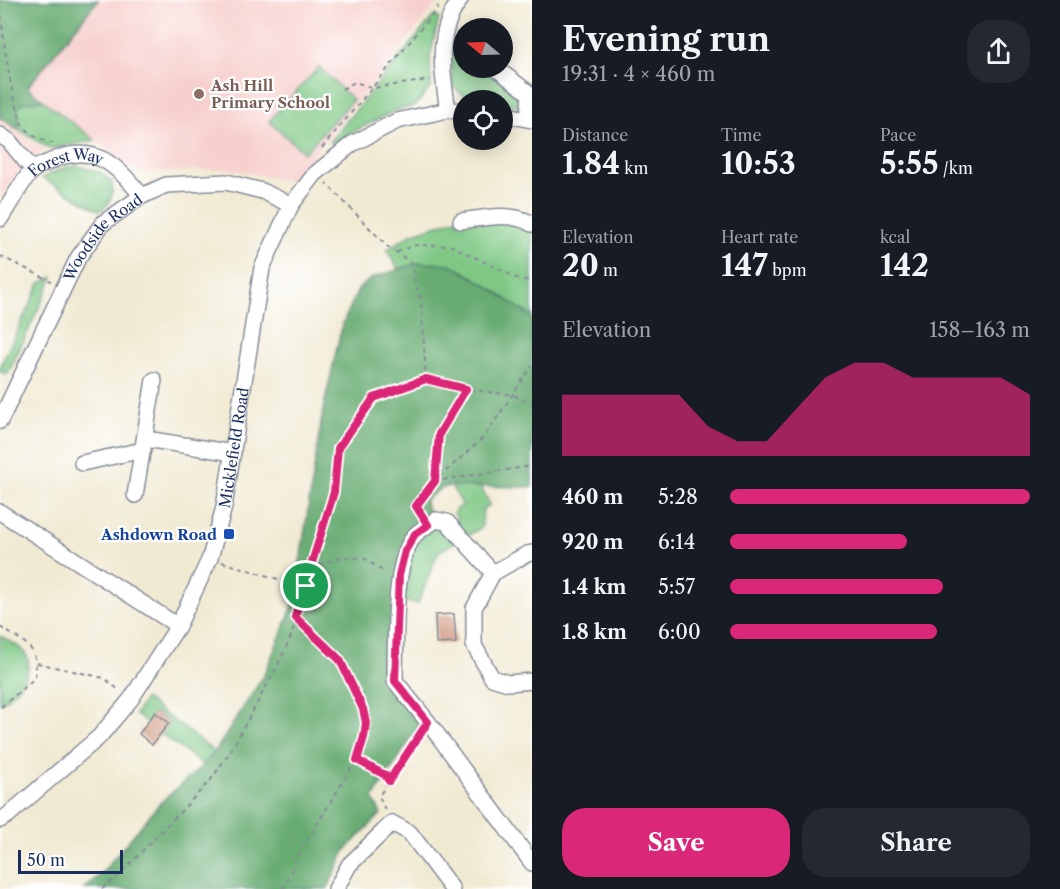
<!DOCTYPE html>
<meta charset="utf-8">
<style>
body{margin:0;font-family:"Libre Caslon Text",serif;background:#242831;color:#f1f3f6;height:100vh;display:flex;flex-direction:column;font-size:22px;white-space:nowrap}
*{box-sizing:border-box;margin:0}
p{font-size:20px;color:#9ea1a6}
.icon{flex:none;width:33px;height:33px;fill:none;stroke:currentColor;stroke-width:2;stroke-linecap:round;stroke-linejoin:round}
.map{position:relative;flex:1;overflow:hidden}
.sheet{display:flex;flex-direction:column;background:#171b24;width:528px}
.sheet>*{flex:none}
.needle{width:39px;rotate:289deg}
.tools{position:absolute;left:453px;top:18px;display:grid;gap:12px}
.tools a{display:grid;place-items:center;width:60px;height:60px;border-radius:50%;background:#171b24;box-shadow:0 3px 15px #0003;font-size:30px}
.scale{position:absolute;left:18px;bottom:15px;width:105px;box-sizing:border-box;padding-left:6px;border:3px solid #1b2f5e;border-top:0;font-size:16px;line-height:21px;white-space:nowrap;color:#1b2f5e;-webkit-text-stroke:4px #fff;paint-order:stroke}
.pin{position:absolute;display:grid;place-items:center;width:51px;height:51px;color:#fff;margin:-26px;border:3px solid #fff;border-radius:50%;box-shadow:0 2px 6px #0007}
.round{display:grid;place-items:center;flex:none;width:63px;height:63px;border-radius:24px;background:#242831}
.summary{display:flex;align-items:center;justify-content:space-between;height:102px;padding:0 30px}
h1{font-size:33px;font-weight:800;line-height:45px}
.metrics{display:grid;grid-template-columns:repeat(3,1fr);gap:9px;height:102px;padding:6px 30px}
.metrics div{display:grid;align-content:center}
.metrics b{font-size:30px;font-weight:800}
.metrics small{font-size:16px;font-weight:400}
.metrics p{font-size:16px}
.chart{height:168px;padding:12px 30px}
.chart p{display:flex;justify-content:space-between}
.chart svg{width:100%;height:108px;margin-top:6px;fill:#db2777;opacity:.7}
.action{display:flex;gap:12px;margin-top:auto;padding:12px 30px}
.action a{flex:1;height:69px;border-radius:24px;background:#db2777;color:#fff;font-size:24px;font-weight:800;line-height:69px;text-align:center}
.action a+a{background:#242831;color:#f1f3f6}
ul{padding:0 30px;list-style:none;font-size:20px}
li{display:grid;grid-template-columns:96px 72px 1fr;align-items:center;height:45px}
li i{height:15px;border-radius:8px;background:#db2777}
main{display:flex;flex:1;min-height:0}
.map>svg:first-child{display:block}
.built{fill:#f7d0cd}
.green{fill:#7fc884;stroke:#4d7c71;stroke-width:1.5}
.forest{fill:#67ac72;stroke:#416e68;stroke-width:1.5}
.building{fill:#cf9880}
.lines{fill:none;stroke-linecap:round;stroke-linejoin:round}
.minor-casing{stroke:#868c98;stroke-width:18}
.path{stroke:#868c98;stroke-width:2;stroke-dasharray:4.5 4.5;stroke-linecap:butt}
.minor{stroke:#fff;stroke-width:15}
.route-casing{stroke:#fff;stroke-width:12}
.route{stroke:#db2777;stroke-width:8}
.education-dot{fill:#8d6e63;stroke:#fff;stroke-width:2}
.transit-dot{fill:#1a4fb4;stroke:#fff;stroke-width:2}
.labels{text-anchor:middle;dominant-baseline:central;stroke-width:4.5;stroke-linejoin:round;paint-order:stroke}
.education-label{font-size:15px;font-weight:bold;fill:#785e54;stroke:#fff;text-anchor:start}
.street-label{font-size:15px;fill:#1b2f5e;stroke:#fff}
.transit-label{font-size:15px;font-weight:bold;fill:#164399;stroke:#fff;text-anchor:end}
</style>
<main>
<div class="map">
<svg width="532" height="889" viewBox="0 0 532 889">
<rect width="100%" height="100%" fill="#fff"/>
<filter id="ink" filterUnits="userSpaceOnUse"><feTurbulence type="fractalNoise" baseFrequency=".0167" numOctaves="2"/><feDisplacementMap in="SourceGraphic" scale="12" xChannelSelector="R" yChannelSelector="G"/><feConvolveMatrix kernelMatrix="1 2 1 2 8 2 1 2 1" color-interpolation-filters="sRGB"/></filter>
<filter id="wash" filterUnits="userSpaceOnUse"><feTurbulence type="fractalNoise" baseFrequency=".008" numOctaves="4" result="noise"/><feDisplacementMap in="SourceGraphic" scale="24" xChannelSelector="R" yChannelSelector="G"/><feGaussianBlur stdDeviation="1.35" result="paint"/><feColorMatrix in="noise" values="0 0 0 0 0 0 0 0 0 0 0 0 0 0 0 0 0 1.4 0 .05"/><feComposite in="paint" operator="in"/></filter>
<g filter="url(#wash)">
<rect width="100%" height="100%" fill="#f1ead3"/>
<g class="built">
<polygon points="98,0 440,0 292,181 227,169 139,173 27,88"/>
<polygon points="0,120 44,150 29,160 0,198"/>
</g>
<g class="green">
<polygon points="0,0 98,0 27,88 95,140 50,149 0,118"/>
<polygon points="434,16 439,18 430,57 431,87 415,106 394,111 331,143 330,141"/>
<path d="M 457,33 L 463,39 L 464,68 L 492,68 L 521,94 L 522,98 L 517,106 L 503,103 L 502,100 L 470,100 L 453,87 C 450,68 451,52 457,33 Z"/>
<polygon points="319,67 353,100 304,153 269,121"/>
<path d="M 77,166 L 100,172 L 112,182 C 114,194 111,204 100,211 L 42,178 L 65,167 Z"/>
<polygon points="456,219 498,219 532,230 532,317 483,283 419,263 398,269 387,250 411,234"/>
<polygon points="53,277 8,374 0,372 0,367 40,283"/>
<polygon points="451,486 481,487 490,505 483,509 482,527 465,537 453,525 458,521 454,513 455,510 463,505"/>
<polygon points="431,527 443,528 455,542 438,552 418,604 403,601 407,553"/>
<path d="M 0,636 C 8,640 18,645 24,652 C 39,670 13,694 0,704 Z"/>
<polygon points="145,699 215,752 203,765 161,734 169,723 155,712 147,723 135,714"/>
</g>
<g class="forest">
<polygon points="0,0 98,0 27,87 43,100 22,103 18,108 19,130 0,118"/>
<polygon points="419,263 450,264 483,283 532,317 532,487 453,486 442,488 424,501 432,517 411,531 392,677 421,723 373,798 381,814 345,851 327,889 83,889 101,874 160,803 203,765 215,752 264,675 301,586 297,581 323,410 342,325 359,288 372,278"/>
</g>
<g id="blocks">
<g class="building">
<polygon points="454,614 456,643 436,644 435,615"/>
<polygon points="155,712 169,723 152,745 139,734"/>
</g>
</g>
</g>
<g filter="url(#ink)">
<use href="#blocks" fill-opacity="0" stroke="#868c98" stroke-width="1.5"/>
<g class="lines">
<g class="minor-casing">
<g id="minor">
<polyline points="497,69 530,94 528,119"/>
<path d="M 448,110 C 442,73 435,33 460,0"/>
<polyline points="502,114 532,120"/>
<polyline points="0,135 9,141 33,170"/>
<path id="s1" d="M 0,219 C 10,204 19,186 31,172 C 36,166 45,164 51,161 C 94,141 117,166 142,196"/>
<path d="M 461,221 C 484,218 511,211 532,224"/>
<path id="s2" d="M 0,421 L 78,258 L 103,223 L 142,196 L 166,185 L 226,182 L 262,191 L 291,205"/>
<polyline points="146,439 233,453"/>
<polyline points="82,463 143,450"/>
<polyline points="135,495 154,380"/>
<polyline points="0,512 178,626"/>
<polyline points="532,553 527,554 493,573 474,608 474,645 492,678 508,683 532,681"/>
<path d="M 493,573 L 447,522 L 436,520 C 429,525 419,530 414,536 C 392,565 396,644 395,681 L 428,722 L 532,863"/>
<path id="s3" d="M 0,820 L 7,816 L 99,737 L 131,699 L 178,626 L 210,558 L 224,507 L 262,268 L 291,205 L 315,174 L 352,144 L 397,121 L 448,110 L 464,111"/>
<polyline points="336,889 349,865 392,823 410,833 452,889"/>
</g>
</g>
<g class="path">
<polyline points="0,7 6,57 12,90 22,125 34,136 49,143 55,143"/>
<polyline points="342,89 355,82 373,88 430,80"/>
<polyline points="322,148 438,8 436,0"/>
<polyline points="397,252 416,245 452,246 517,278 532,282"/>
<polyline points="0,256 51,281"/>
<polyline points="426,379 466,389 513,395 532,404"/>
<polyline points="466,389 439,434 435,481 532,466"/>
<polyline points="420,513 416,506 435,481 484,437 532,366"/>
<polyline points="222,562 301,586 306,586"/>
<polyline points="311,567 342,557 364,558 385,573"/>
<path d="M 0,627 C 24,643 40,645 35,678 L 0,708"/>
<polyline points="37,663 104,678 119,690"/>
<polyline points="356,760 385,775 389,781"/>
<polyline points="385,810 379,796 420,733"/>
<polyline points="102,889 117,877 210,781 230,752 277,667 291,636 334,492 338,448 374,398 426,379 421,300 415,282 412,263 388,247 326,183"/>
<polyline points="283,889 299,854 356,760 364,737 366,723 363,709 340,660 295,617"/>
</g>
<use href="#minor" class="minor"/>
</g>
</g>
<g class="lines" filter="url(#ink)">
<g class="route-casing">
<polygon id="route" points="426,379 466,389 439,434 435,481 416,506 428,525 415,534 405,551 399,575 395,681 428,722 389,781 385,775 357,760 364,737 366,723 363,709 340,660 295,617 334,492 338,448 374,398"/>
</g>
<use href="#route" class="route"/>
</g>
<circle class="education-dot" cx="199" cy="94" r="6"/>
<rect class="transit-dot" x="223" y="528" width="12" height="12" rx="3"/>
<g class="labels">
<g class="education-label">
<text x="211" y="85">Ash Hill<tspan x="211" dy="17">Primary School</tspan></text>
</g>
<g class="street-label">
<text stroke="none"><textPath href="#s1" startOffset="94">Forest Way</textPath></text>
<text stroke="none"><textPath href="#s2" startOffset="213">Woodside Road</textPath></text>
<text stroke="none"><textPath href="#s3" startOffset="454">Micklefield Road</textPath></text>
</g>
<g class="transit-label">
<text x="217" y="534">Ashdown Road</text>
</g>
</g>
</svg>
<div class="tools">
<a><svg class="needle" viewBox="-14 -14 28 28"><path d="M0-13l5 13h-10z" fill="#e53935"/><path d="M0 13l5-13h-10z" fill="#9ea1a6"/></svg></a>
<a><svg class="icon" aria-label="locate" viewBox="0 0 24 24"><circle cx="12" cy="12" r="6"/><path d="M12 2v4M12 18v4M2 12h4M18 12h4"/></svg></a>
</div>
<div class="scale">50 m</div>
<div class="pin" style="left:306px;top:586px;background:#1e9e55"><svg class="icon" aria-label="arrive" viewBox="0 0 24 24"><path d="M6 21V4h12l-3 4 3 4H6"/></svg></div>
</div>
<section class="sheet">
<div class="summary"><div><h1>Evening run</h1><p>19:31 · 4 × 460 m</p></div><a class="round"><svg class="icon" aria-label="share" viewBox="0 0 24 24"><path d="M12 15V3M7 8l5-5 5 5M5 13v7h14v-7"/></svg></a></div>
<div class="metrics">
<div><p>Distance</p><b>1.84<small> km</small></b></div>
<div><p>Time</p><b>10:53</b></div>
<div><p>Pace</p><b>5:55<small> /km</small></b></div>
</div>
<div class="metrics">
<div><p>Elevation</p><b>20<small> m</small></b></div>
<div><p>Heart rate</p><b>147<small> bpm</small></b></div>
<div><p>kcal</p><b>142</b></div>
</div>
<div class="chart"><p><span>Elevation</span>158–163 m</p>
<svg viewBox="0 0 160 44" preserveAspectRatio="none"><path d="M0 44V19L10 19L20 19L30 19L40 19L50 32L60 38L70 38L80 25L90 12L100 6L110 6L120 12L130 12L140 12L150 12L160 19V44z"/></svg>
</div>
<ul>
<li><b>460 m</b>5:28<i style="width:100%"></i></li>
<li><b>920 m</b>6:14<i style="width:59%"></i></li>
<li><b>1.4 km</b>5:57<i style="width:71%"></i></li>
<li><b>1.8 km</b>6:00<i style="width:69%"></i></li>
</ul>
<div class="action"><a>Save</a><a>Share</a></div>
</section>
</main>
